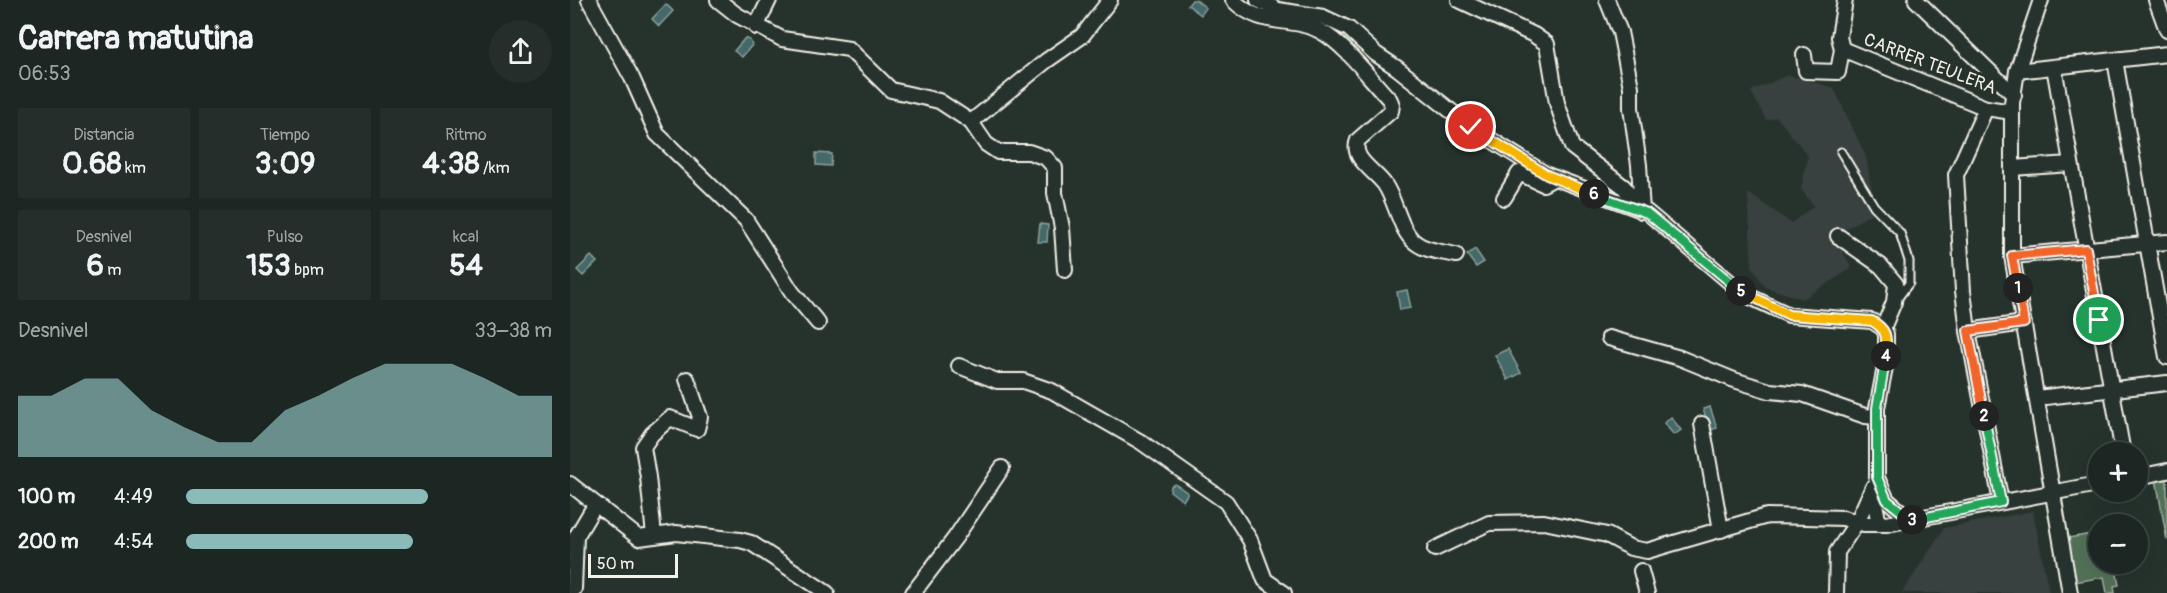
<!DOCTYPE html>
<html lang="es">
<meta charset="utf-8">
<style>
body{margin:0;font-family:Pangolin,sans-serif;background:#252e2a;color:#f1f3f6;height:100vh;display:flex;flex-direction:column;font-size:22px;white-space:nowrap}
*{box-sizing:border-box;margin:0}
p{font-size:20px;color:#a0a5a5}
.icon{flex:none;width:33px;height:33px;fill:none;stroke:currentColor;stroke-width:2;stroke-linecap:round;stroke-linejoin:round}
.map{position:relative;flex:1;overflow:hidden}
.sheet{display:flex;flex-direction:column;background:#1c2622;width:570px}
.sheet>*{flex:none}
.buttons{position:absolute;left:1518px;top:442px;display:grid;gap:12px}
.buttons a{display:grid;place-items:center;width:60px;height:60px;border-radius:50%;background:#1c2622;box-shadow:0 6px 24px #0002,0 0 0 2px #3a4340;font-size:30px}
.scale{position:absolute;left:18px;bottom:15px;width:90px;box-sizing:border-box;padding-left:6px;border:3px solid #f4f1e8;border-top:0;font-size:16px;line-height:21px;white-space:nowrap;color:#f4f1e8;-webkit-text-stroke:4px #26332d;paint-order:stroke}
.pin{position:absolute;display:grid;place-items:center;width:51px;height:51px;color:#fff;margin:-26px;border:3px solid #fff;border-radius:50%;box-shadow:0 2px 6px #0007}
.km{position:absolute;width:30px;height:30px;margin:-15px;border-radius:50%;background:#222;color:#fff;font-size:16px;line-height:30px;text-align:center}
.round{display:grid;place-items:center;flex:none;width:63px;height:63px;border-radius:32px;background:#252e2a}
.overview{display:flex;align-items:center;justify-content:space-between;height:102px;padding:0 18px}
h1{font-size:33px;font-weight:700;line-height:45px}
.figures{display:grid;grid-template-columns:repeat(3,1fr);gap:9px;height:102px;padding:6px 18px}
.figures div{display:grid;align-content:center;border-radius:0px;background:#252e2a;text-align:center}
.figures b{font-size:30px;font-weight:700}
.figures small{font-size:16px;font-weight:400}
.figures p{font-size:16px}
.chart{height:168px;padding:12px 18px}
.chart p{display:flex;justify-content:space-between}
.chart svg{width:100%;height:108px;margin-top:6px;fill:#8bbbb9;opacity:.7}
ul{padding:0 18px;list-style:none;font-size:20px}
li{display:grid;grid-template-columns:96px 72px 1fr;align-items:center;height:45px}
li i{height:15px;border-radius:8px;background:#8bbbb9}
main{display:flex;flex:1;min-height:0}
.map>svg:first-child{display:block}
.built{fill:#394141}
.green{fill:#537159;stroke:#a4b1a0;stroke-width:1.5}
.water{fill:#446968;stroke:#8a9f9b;stroke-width:1.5}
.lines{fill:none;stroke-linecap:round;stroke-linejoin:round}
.lane-casing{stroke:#f4f1e8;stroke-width:11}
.street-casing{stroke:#f4f1e8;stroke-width:18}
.lane{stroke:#26332d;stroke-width:7}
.street{stroke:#26332d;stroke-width:14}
.split-1-casing{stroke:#fff;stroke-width:12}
.split-2-casing{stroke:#fff;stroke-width:12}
.split-3-casing{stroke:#fff;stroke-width:12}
.split-4-casing{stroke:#fff;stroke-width:12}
.split-5-casing{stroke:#fff;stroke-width:12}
.split-6-casing{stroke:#fff;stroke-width:12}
.split-7-casing{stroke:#fff;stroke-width:12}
.split-1{stroke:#f0652b;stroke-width:8}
.split-2{stroke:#f0652b;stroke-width:8}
.split-3{stroke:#22a559;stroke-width:8}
.split-4{stroke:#22a559;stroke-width:8}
.split-5{stroke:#f5b400;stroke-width:8}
.split-6{stroke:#22a559;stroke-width:8}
.split-7{stroke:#f5b400;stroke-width:8}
.labels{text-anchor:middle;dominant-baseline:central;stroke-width:6;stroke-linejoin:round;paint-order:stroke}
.street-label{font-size:18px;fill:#f4f1e8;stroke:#26332d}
</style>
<main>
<section class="sheet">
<div class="overview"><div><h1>Carrera matutina</h1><p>06:53</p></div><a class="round"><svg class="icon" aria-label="share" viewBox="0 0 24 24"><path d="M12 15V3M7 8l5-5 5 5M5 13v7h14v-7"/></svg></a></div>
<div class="figures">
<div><p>Distancia</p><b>0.68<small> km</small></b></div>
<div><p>Tiempo</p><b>3:09</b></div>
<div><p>Ritmo</p><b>4:38<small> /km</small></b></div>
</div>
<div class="figures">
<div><p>Desnivel</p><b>6<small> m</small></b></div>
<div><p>Pulso</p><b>153<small> bpm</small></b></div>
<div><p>kcal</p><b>54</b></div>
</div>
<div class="chart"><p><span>Desnivel</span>33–38 m</p>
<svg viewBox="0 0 160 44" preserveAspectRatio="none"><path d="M0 44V19L10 19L20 12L30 12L40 25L50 32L60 38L70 38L80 25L90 19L100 12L110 6L120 6L130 6L140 12L150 19L160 19V44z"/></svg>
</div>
<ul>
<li><b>100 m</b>4:49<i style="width:66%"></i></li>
<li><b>200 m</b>4:54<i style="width:62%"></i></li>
</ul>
</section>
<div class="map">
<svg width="1597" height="593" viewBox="0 0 1597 593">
<rect width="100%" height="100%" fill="#26332d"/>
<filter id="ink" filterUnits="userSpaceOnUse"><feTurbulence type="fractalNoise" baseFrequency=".0167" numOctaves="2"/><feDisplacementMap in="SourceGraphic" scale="12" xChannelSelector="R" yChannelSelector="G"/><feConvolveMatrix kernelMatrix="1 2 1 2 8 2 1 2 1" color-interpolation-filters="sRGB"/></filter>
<g filter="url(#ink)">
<g class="built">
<polygon points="1218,75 1264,88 1296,157 1302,191 1310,208 1264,236 1282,268 1233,299 1195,287 1182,267 1178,193 1221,223 1244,206 1231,189 1238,156 1207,117 1196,120 1181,91"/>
<polygon points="1463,511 1479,593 1332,593 1374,528"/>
</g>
<g class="green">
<polygon points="1597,477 1597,540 1586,479"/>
<polygon points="1528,533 1528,564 1545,564 1549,585 1544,586 1545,593 1537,593 1534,577 1499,583 1492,539"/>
</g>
<g class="water">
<polygon points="622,0 626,0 636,8 631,15 618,5"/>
<polygon points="96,4 103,11 89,26 82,19"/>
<polygon points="175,38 180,40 182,45 172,57 164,51"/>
<polygon points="246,153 262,154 261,166 246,165"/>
<polygon points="470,224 478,225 477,242 468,242"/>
<polygon points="905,249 914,262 906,267 897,255"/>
<polygon points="21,256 27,262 13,276 7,270"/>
<polygon points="837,290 841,308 830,310 827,292"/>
<polygon points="938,349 951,373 938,380 925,355"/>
<polygon points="1140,407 1147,428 1140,430 1133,409"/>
<polygon points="1101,417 1111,430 1104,435 1094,423"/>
<polygon points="605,484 618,493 613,501 600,491 601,486"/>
</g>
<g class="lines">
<g class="lane-casing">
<polyline id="lane" points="1271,152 1304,206 1330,233 1339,261 1339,283 1327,299"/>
</g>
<g class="street-casing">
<g id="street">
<polyline points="19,0 62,78 87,134 176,220 222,292 248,323"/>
<polyline points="148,0 167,15 212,39 279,49 321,90 369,101 401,122 476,61 512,36 540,0"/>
<path d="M 663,0 C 692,29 719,15 750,31 C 775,44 800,79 820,100 L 822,105 L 821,111 L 788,140 C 780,159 806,171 815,185 C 826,201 830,232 846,243 C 856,251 873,252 886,255"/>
<polyline points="688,0 708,10 753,17 779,29 806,54 827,68 901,127 977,175 1077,212 1174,294 1219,315 1302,321 1313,328 1316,334 1316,362 1307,408 1307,477 1304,499 1309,524"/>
<polyline points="889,0 964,35 977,44 987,103 1002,147 1054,187 1072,211"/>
<polyline points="1037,0 1050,32 1061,87 1061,108 1069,165 1072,211"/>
<polyline points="1275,0 1269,37 1272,49 1416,108 1442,112"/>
<polyline points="1346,0 1444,95"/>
<polyline points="1471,0 1447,71 1442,103 1442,256 1500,593"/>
<polyline points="1586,0 1597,30"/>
<polyline points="186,27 199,0"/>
<polyline points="1234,55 1236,71 1268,72 1272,49"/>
<polyline points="1545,60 1597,357"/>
<polyline points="1484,67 1553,453"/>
<polyline points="1447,71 1597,54"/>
<polyline points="1416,108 1386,175 1393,291 1398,331 1431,502"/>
<polyline points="401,122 416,144 428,152 459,152 476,158 485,168 485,193 492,228 495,270"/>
<polyline points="1442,168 1501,164"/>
<polyline points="934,198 949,173 973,184 984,178"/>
<polyline points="1268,236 1311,266 1326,284 1324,302 1313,328"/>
<polyline points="1442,256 1597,242"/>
<polyline points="1398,331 1454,323"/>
<polyline points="1039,338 1110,358 1164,380 1200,391 1232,394 1295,416 1307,417"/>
<polyline points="389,366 427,381 453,381 482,391 571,442 656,502 680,540 695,580 714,593"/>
<polyline points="1467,398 1597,383"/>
<polyline points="1132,424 1151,530"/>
<polyline points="1568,477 1597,471"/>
<polyline points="1308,480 1317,500 1342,521"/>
<polyline points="0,484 69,538 106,533 170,540 181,543 257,593"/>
<polyline points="84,536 78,477 73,447 82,434 100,418 127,429 130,417 117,379"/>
<polyline points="865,549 919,523 974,522 1037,535 1061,548 1077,551 1197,516 1273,518 1294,524 1317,524 1528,484"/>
<polyline points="1071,571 1077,593"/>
<polyline points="4,589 6,537 25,505"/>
<polyline points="343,593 385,538 432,468"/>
<polyline points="1266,593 1267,552 1287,522 1303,487"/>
</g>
</g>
<use href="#lane" class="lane"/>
<use href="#street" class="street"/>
</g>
</g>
<g class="lines" filter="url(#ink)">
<g class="split-1-casing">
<polyline id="split-1" points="1448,288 1442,256 1516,249 1529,320"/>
</g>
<g class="split-2-casing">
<polyline id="split-2" points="1414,416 1398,331 1454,323 1448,288"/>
</g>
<g class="split-3-casing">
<polyline id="split-3" points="1342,520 1431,502 1414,416"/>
</g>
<g class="split-4-casing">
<polyline id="split-4" points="1316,356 1307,408 1307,477 1317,500 1342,520"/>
</g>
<g class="split-5-casing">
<path id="split-5" d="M 1171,291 L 1219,315 L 1302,321 C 1319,331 1316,338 1316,356"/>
</g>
<g class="split-6-casing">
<polyline id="split-6" points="1024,194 1077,213 1171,291"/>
</g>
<g class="split-7-casing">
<polyline id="split-7" points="901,127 977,175 1024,194"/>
</g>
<use href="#split-1" class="split-1"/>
<use href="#split-2" class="split-2"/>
<use href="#split-3" class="split-3"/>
<use href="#split-4" class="split-4"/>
<use href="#split-5" class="split-5"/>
<use href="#split-6" class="split-6"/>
<use href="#split-7" class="split-7"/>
</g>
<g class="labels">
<g class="street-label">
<text transform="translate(1360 64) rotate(21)">CARRER TEULERA</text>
</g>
</g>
</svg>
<div class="buttons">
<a>+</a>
<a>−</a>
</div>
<div class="scale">50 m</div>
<div class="pin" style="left:1529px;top:320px;background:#1e9e55"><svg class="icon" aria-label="arrive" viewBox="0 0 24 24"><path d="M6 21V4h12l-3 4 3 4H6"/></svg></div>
<div class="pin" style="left:901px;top:127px;background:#d93025"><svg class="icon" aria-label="check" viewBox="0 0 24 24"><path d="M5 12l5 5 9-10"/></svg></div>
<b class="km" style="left:1448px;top:288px">1</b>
<b class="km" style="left:1414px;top:416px">2</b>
<b class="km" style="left:1342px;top:520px">3</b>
<b class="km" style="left:1316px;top:356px">4</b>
<b class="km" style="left:1171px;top:291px">5</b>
<b class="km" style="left:1024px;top:194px">6</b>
</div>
</main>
